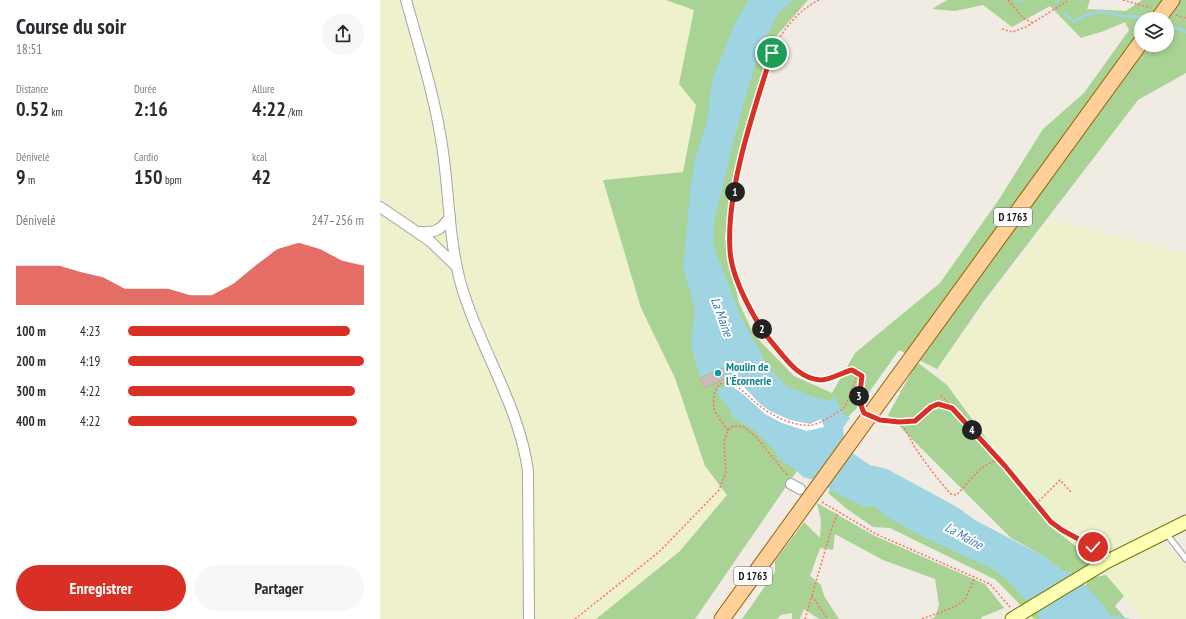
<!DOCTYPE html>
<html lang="fr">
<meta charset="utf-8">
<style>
body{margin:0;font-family:"PT Sans Narrow",sans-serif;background:#f7f7f7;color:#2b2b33;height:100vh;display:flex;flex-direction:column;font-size:15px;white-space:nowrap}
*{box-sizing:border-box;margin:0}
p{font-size:13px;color:#7c7c81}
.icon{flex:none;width:22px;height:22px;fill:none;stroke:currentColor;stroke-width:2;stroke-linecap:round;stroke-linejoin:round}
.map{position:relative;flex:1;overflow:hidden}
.panel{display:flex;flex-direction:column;background:#fff;width:380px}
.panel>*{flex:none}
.fabs{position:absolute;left:754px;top:12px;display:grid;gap:8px}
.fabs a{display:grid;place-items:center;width:40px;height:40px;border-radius:50%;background:#fff;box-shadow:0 2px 6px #0003;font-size:20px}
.pin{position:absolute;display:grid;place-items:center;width:34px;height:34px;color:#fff;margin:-17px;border:2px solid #fff;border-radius:50%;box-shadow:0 1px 4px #0007}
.km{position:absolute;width:20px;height:20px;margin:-10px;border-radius:50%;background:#222;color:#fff;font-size:11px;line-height:20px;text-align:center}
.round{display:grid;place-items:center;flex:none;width:42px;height:42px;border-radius:21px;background:#f7f7f7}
.overview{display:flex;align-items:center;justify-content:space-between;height:68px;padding:0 16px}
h1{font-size:22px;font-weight:800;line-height:30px}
.stats{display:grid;grid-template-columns:repeat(3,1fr);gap:6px;height:68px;padding:4px 16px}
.stats div{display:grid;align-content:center}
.stats b{font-size:20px;font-weight:800}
.stats small{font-size:11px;font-weight:400}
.stats p{font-size:11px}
.chart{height:112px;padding:8px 16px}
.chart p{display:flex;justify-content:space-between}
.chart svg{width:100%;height:72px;margin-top:4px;fill:#d93025;opacity:.7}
.primary-button{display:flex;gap:8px;margin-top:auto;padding:8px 16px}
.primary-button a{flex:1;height:46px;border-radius:24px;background:#d93025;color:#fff;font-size:16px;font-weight:800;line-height:46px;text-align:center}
.primary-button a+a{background:#f7f7f7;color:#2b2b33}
ul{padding:0 16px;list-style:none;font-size:13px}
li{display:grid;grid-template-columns:64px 48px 1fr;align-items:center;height:30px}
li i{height:10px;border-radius:5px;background:#d93025}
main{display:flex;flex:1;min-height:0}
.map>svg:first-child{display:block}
.farmland{fill:#eff1cc}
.forest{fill:#a8d394;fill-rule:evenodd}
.water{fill:#9fd5e2}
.pier{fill:#fff}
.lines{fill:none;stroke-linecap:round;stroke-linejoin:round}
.stream{stroke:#9fd5e2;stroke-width:3}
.building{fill:#c8bdb6;stroke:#c3b1a4}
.lane-casing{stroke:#a5a5a5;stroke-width:7}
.street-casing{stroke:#a5a5a5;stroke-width:12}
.secondary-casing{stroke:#707a00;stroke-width:15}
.primary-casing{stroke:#986100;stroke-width:17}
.path{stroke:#ff7065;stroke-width:1.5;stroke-dasharray:2 2;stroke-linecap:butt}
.lane{stroke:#fff;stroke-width:5}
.street{stroke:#fff;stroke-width:10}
.secondary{stroke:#fdffb2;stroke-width:13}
.primary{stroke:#ffd099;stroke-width:15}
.primary-bridge-casing{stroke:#986100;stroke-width:17;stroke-linecap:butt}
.primary-bridge{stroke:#ffd099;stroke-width:15}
.route-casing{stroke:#fff;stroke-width:8}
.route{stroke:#d93025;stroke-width:5}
.culture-dot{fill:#0f9aa8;stroke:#fff;stroke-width:1.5}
.labels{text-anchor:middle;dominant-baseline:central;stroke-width:4;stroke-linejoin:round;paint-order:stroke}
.shield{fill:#fff;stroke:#626262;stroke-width:1}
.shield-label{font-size:11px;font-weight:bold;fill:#1e1e1e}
.culture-label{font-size:12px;font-weight:bold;fill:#0d838f;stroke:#fff;text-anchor:start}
.water-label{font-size:13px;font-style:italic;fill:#407aae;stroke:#fff}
</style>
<main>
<section class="panel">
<div class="overview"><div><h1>Course du soir</h1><p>18:51</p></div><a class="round"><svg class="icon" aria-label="share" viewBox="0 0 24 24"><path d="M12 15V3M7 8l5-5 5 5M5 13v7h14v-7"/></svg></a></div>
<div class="stats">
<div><p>Distance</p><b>0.52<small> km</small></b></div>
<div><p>Durée</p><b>2:16</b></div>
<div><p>Allure</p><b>4:22<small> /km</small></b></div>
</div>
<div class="stats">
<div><p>Dénivelé</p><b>9<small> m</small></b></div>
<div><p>Cardio</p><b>150<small> bpm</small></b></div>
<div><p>kcal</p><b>42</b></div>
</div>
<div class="chart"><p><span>Dénivelé</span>247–256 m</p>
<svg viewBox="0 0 160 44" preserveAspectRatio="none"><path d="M0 44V20L10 20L20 20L30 24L40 27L50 34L60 34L70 34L80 38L90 38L100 31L110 20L120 10L130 6L140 10L150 17L160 20V44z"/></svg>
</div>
<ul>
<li><b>100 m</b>4:23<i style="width:94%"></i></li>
<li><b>200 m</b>4:19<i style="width:100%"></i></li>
<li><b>300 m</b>4:22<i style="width:96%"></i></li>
<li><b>400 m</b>4:22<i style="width:97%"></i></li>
</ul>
<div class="primary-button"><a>Enregistrer</a><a>Partager</a></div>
</section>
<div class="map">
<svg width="806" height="619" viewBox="0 0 806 619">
<rect width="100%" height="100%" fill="#f0ebe3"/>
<g class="farmland">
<polygon points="0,0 286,0 314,10 299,84 316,105 302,176 223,180 261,308 347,495 300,551 216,619 0,619"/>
<polygon points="670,219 806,253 806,510 773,531 806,566 806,619 762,619 715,561 671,527 557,369"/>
</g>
<g class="forest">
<path d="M 286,0 L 428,0 L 393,40 L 352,183 L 345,239 L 359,303 L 374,335 L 414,376 L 452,393 L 475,353 L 560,283 L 620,198 L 663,129 L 704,93 L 749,30 L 745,22 L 724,31 L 701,38 L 670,6 L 632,27 L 603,5 L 575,11 L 552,9 L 567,0 L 710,0 L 707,9 L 746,11 L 762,0 L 806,0 L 806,73 L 758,100 L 604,301 L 557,369 L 519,350 L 480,405 L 423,462 L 315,619 L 216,619 L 300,551 L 347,495 L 325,466 L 295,378 L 261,308 L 223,180 L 303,172 L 316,105 L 299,84 L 314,10 ZM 761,19 L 787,19 L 787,45 L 761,45 Z"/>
<polygon points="537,362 567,385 671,527 715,561 693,573 682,571 667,558 631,538 508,415"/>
<polygon points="453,484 610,563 673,619 654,619 616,580 510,528 493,527 467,509 448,493"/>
<polygon points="437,503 495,536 605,584 624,608 602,617 601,619 550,619 555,617 559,605 555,579 503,560 455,534 453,550 440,548 430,576 441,585 444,596 459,619 439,619 424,609 420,619 412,619 412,613 401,615 397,619 362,619 395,572 395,561 424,522 440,538 441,520"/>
<polygon points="726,575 744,596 735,606 746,619 708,619 698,602 709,578"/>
</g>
<path class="water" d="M 369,0 L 414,0 L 399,12 L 381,47 L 373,71 L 355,135 L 334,223 L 333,245 L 362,319 L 388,366 L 406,386 L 434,397 L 451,401 L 455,396 L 463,414 L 470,418 L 463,428 L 464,440 L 472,453 L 490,465 L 507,469 L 577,507 L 595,520 L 667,558 L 682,571 L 693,573 L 718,599 L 730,615 L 751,619 L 661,619 C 648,602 634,585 617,572 C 608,565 595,561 584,556 C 553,541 520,528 493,506 L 484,507 L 450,490 L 445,483 L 423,477 L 415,469 L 397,458 L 397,453 L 375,431 L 353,417 L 350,409 L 336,392 L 339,388 L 342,388 L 347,383 L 345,380 L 348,378 L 343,368 L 320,378 L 311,346 L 315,309 L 303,267 L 311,184 L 315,159 L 327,122 L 332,80 L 356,21 Z"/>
<polygon class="pier" points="350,379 363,386 380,404 390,411 410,420 430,424 441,419 444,427 427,431 402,423 385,414 363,394 346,382"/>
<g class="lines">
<g class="stream">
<polyline points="635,0 642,0"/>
<polyline points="677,0 677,2"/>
<polyline points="685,14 694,22 706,15 722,11 740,16 764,17"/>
<polyline points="790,25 806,32"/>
</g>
</g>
<polygon class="building" points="343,368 348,378 325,388 320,378"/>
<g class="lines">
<g class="lane-casing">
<polyline id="lane" points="786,533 806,559"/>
</g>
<g class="street-casing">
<g id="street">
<path d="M 26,0 C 40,50 56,101 63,152 C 69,195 69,239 80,281 C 98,346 139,404 148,471 L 149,619"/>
<polyline points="0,207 50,241 77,267"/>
<path d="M 40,232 C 55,233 61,230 70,217"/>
<polyline points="411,484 420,489"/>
</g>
</g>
<g class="secondary-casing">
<polyline id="secondary" points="632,619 726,562 806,522"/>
</g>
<g class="primary-casing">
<g id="primary">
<polyline points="778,19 792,0"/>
<polyline points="506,393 761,42"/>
<polyline points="342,619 405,532"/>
</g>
</g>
<g class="path">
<path d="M 439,0 C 417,11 402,31 391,53 C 374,110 346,190 350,250 C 352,278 376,324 394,345 C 407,360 419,379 441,380 C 450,380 463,372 472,370 L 481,376 L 479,400 L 482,406"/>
<polyline points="628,0 643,18 653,23"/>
<polyline points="743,0 771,8"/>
<polyline points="796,15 806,18"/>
<polyline points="622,29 632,32 646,27 689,0"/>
<polyline points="561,395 625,466 671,522 719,552"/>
<path d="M 501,421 C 511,422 526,425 535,421 C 554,412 544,400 572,408"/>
<path d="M 519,422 C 527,430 530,440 536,449 C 547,465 558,480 571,494 L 576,495 C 589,484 602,460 620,461"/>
<path d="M 348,430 C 343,423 335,415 334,407 C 332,397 336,379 349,383 C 359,386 368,396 376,403 C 390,415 413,427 432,425 C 440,424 458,412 465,407 L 478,373"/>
<polyline points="442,502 496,534 610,584 630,607"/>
<polyline points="656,504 680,480 691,492"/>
<polyline points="432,596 448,619"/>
<polyline points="195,619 279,552 339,490 346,472 344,442 348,430 353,426 364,427 376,437 407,475"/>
<polyline points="425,619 452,527 458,513"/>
<polyline points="542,619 574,607 585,600 595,577"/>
</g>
<use href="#lane" class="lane"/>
<use href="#street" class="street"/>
<use href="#secondary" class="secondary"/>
<use href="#primary" class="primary"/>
<g class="primary-bridge-casing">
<polyline id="primary-bridge" points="405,532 506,393"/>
</g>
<use href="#primary-bridge" class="primary-bridge"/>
</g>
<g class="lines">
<g class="route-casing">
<path id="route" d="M 392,53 C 374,110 346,190 350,250 C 351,278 376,324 394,345 C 407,360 419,379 441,380 C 450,380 463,372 472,370 L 482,376 L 479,400 L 484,413 L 500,420 L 519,422 L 535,421 L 551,407 L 558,404 L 572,408 L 625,466 L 671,522 L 682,530 L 713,547"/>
</g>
<use href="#route" class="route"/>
</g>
<circle class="culture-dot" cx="338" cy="373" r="4"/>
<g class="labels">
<g class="shield">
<rect x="614" y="208" width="38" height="18" rx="3"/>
<rect x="354" y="567" width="38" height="18" rx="3"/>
</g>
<g class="shield-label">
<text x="633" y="217">D 1763</text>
<text x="373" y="576">D 1763</text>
</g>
<g class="culture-label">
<text x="346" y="366">Moulin de<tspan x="346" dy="14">l'Écornerie</tspan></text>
</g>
<g class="water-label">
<text transform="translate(342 317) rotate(70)">La Maine</text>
<text transform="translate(584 536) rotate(29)">La Maine</text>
</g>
</g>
</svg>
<div class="fabs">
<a><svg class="icon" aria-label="layers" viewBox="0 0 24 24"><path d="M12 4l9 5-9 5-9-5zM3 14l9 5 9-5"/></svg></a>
</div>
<div class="pin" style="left:392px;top:53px;background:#1e9e55"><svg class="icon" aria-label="arrive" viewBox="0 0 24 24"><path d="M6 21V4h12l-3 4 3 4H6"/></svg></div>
<div class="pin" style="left:713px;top:547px;background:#d93025"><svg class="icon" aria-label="check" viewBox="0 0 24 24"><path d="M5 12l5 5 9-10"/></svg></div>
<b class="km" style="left:355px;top:192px">1</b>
<b class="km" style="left:382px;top:329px">2</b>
<b class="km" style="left:479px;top:396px">3</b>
<b class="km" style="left:592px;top:430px">4</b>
</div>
</main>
